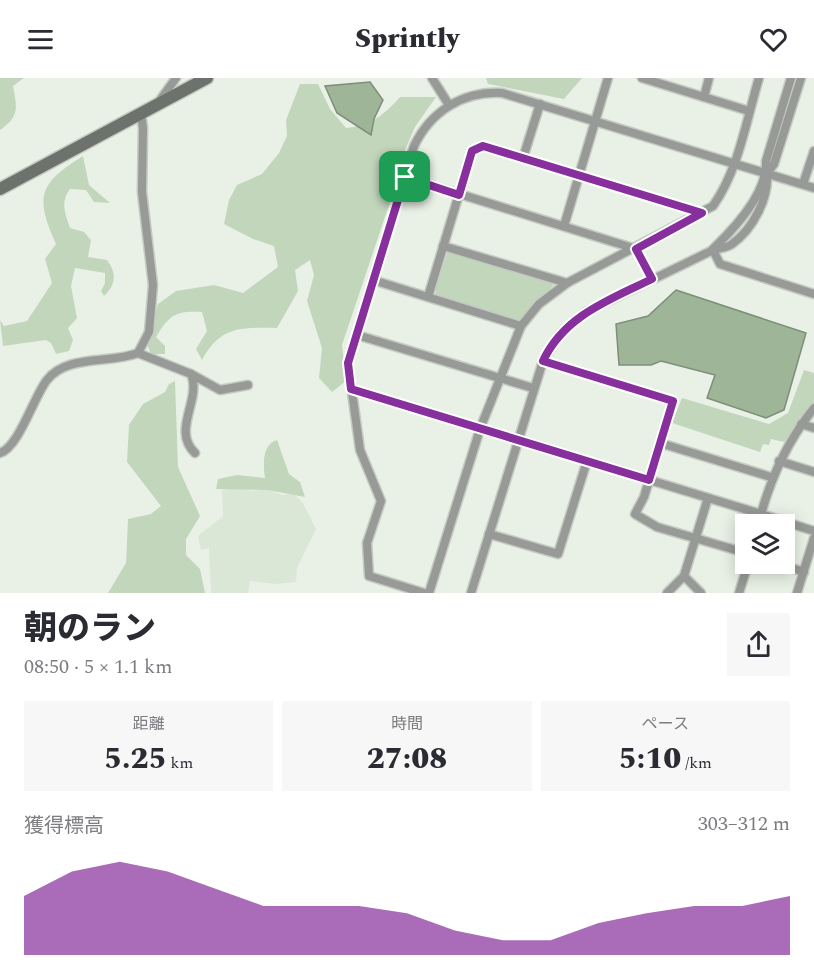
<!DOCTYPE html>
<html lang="ja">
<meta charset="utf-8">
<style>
body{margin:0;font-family:Spectral,"Noto Sans JP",serif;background:#f7f7f7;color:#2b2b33;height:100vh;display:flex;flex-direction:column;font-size:22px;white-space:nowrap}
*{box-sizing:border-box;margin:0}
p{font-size:20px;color:#7c7c81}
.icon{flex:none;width:33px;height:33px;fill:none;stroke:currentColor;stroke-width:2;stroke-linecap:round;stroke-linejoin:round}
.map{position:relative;height:515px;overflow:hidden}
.panel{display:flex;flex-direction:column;background:#fff;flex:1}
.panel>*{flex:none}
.fabs{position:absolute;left:735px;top:436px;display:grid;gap:12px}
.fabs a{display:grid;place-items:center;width:60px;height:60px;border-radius:0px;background:#fff;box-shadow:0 3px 15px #0003;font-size:30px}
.pin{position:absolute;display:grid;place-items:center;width:51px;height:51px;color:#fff;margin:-26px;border-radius:12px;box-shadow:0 3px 9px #0006}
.round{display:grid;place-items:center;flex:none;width:63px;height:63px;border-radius:0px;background:#f7f7f7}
.overview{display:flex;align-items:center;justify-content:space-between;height:102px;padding:0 24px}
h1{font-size:33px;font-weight:800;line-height:45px}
.figures{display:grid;grid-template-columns:repeat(3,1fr);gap:9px;height:102px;padding:6px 24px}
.figures div{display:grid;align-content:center;border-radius:0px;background:#f7f7f7;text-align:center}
.figures b{font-size:30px;font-weight:800}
.figures small{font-size:16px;font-weight:400}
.figures p{font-size:16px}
.chart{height:168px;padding:12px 24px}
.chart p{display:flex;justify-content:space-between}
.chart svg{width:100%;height:108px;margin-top:6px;fill:#872f9c;opacity:.7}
header{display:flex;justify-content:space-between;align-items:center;height:78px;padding:0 24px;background:#fff;font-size:27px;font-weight:800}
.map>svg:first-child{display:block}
.built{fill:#dae6d6}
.green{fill:#c2d6bc}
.water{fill:#9eb598;stroke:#7d8e79;stroke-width:1.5}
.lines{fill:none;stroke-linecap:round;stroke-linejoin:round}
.street-casing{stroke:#c4cbc2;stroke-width:11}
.secondary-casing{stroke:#c4cbc2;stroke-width:15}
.street{stroke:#979a96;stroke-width:8}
.secondary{stroke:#6d726c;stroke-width:12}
.route-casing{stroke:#fff;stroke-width:12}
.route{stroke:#872f9c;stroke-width:8}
</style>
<header><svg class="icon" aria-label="menu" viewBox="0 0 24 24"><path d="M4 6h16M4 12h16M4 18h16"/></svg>Sprintly<svg class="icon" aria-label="heart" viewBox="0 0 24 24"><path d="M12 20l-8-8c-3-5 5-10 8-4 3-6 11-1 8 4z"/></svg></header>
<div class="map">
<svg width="814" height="515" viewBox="0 0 814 515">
<rect width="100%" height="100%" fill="#e9f1e6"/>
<polygon class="built" points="236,410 253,413 267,411 282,417 294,416 303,425 316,451 297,490 296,504 276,506 250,503 248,515 211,515 209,470 201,472 198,458 223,438 222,412"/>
<g class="green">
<path d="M 0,0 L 24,0 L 13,8 C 17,30 20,38 0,52 Z"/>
<polygon points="486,0 582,0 564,21 488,6"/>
<path d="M 300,6 L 318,6 L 330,31 L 346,50 C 370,48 384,37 400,19 L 436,19 L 415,49 L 397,91 L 392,118 L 342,267 L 346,303 L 332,314 L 319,300 L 322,270 L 307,223 L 314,197 L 310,182 L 295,192 L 298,213 L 277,250 C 242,249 220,248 202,282 L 196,271 L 207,253 L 202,234 C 176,233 170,236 156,259 L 165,268 L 165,276 L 151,276 L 146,264 L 158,226 L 176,213 L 214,207 L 243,215 L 278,189 L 274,168 L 253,161 L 224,146 L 229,122 L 237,107 L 262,96 L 279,75 L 287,58 L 286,42 Z"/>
<path d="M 83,78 L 89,107 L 110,125 L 94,124 L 86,112 L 70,111 C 60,124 65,135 70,150 L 84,154 L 91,162 L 88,179 L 107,182 C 117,195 116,207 104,218 L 101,213 L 105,205 L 105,195 L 75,190 L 71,208 L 77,240 L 68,250 L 73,262 L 69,273 L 56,276 L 51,265 L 46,262 L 3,268 L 0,242 L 4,248 L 27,243 L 52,205 L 45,181 L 56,166 C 35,119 38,106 83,78 Z"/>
<polygon points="448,173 552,204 553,208 519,242 436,217 435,212"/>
<polygon points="804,292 814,295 814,324 784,364 771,361 769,367 763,366 760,374 672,345 682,320 769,346 788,335"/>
<polygon points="175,303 178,389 200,438 186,461 186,477 200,491 205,515 108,515 126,485 128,441 151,436 161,428 127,384 129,347 143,326 165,314 169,306"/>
<path d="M 277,362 L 289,396 L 300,404 L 305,419 L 268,412 L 216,411 L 218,401 L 237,397 L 265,400 C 263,387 262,366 277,362 Z"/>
</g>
<g class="water">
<polygon points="370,4 383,22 374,41 371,57 337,35 325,8"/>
<polygon points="676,212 806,255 784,332 766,340 707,320 715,297 661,283 651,287 619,287 616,246 648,238"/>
</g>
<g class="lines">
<g class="street-casing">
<g id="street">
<polyline points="432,0 449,27"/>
<polyline points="642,0 749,33"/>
<polyline points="704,19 709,0"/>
<polyline points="158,25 176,0"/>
<polyline points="523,80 540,26"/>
<polyline points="405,99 636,171 652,201"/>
<polyline points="803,106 814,73"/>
<polyline points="564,148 608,0"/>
<polyline points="443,168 567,205"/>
<path d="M 713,171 C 735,150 768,114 766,83 L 791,0"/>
<polyline points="713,172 720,186 814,216"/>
<polyline points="373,202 521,248"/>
<polyline points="428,219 472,73 483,68 702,135"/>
<polyline points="357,257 533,310"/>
<path d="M 138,275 L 191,296 C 202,322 171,352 195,375"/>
<polyline points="543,283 673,323 644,419 635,436 657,449 746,475"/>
<polyline points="191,296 220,312 248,307"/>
<path d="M 351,311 L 761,436 C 772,397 788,362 814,330"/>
<polyline points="801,346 814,350"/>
<polyline points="660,365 771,399"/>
<path d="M 0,375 C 19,369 34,318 47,302 C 67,276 110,286 138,275 L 149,254 L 153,207 L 142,114 L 143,50 L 141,35"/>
<polyline points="779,383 814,394"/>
<polyline points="761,436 814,453"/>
<polyline points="489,456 558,476 587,383"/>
<polyline points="779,486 804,494"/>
<polyline points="684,498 701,515"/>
<path d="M 424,515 L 369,498 L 367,465 L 381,423 L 360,372 L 348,285 L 414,68 C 431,33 463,13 502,15 L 814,110"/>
<path d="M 429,515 L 480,351 L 521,248 L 539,226 L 567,205 L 713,128 C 739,91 746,43 759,0"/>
<path d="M 471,515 L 543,283 L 560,256 L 586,234 L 713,172 C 719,170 727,170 732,166 C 753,151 769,120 767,95 L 774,86 L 801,0"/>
<polyline points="667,515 684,498 708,420"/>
<polyline points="739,515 748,486"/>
<polyline points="797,515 814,460"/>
</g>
</g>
<g class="secondary-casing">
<polyline id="secondary" points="0,111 207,0"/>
</g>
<use href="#street" class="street"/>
<use href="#secondary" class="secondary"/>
</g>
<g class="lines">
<g class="route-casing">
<path id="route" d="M 483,68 L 702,135 L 636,171 L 652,201 C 609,222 564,238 543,283 L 673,323 L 649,402 L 351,311 L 348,285 L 405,99 L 459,117 L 472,73 Z"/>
</g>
<use href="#route" class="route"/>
</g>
</svg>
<div class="fabs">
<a><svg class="icon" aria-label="layers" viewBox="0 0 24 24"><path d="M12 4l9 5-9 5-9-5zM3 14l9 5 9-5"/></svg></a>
</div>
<div class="pin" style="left:405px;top:99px;background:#1e9e55"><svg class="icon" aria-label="arrive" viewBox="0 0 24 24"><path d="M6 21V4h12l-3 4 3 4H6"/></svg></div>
</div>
<section class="panel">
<div class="overview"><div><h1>朝のラン</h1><p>08:50 · 5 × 1.1 km</p></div><a class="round"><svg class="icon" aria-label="share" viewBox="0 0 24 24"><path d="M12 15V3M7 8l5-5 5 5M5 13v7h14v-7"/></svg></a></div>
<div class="figures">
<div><p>距離</p><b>5.25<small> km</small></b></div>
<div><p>時間</p><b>27:08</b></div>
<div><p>ペース</p><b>5:10<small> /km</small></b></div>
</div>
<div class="chart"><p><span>獲得標高</span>303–312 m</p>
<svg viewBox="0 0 160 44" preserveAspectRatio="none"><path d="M0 44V20L10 10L20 6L30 10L40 17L50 24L60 24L70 24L80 27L90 34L100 38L110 38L120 31L130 27L140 24L150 24L160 20V44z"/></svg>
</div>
</section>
